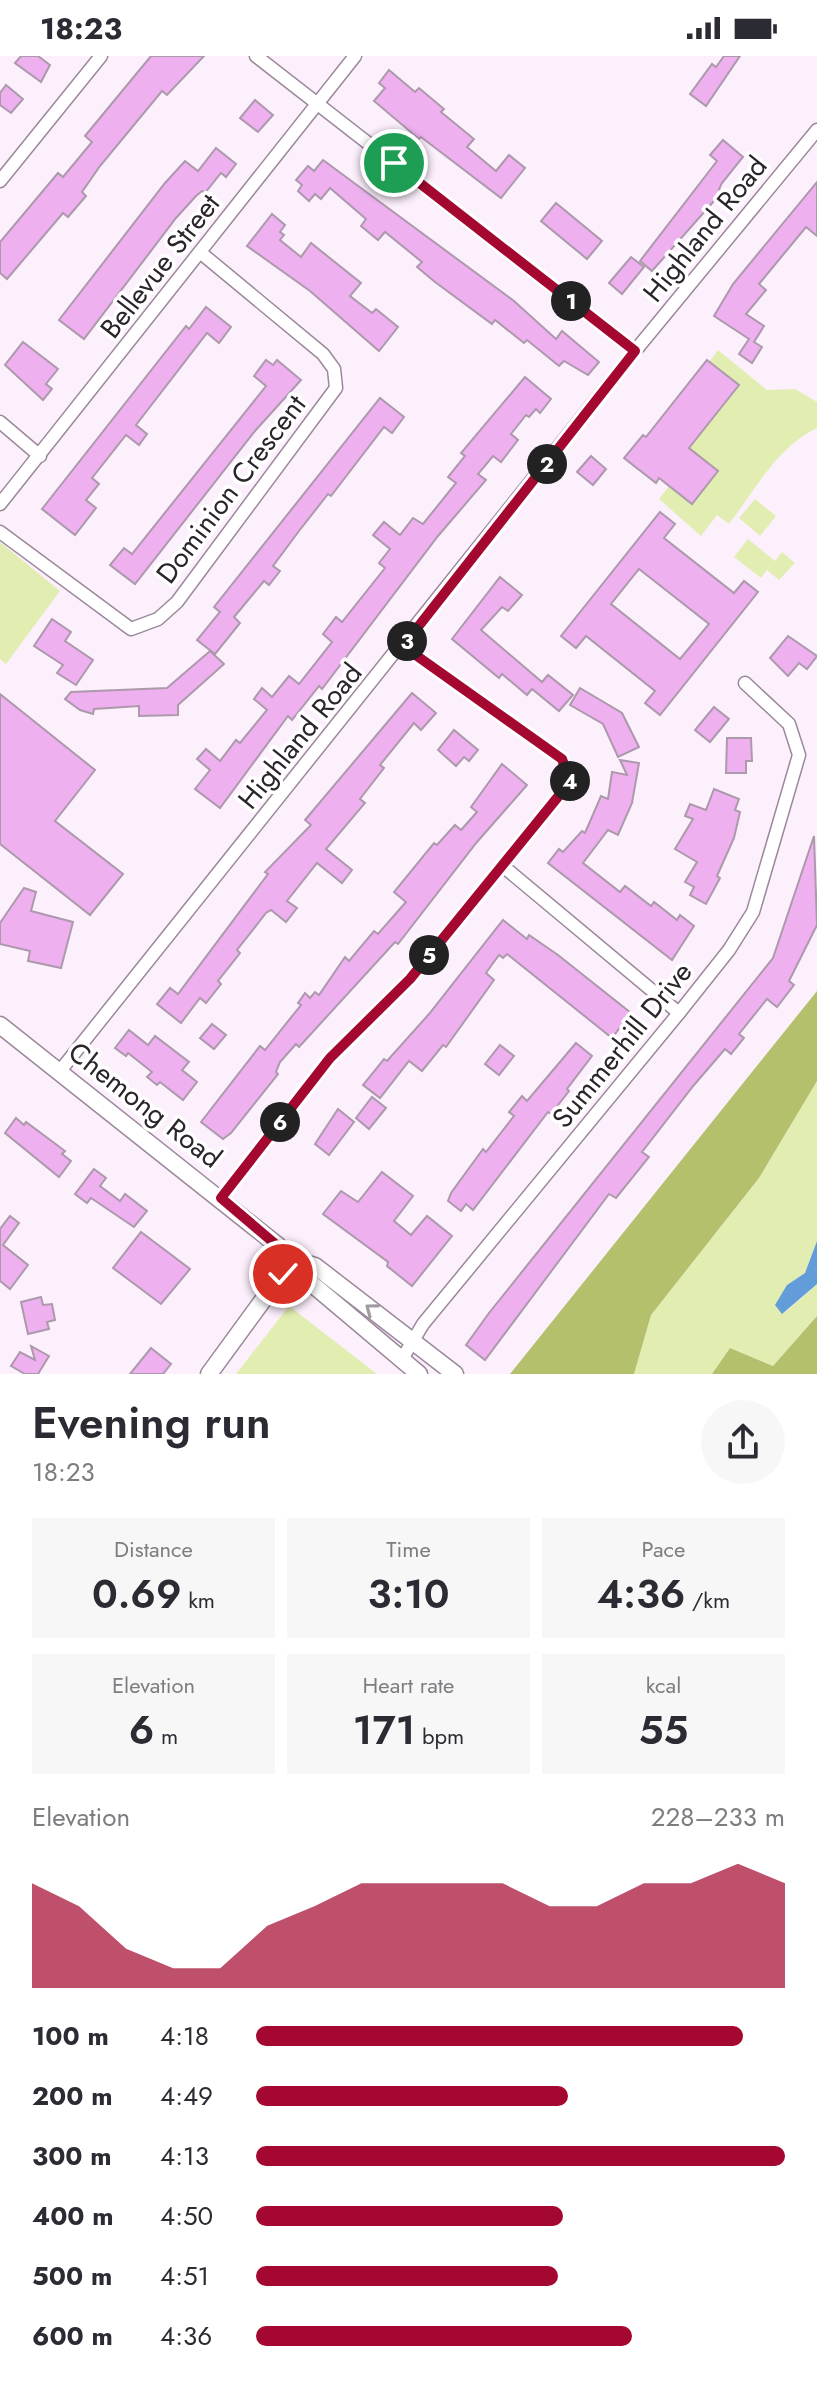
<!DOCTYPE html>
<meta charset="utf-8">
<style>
body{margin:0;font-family:Jost,sans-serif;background:#f7f7f7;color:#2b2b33;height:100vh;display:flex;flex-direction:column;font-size:30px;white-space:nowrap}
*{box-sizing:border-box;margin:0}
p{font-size:26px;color:#7c7c81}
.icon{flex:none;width:44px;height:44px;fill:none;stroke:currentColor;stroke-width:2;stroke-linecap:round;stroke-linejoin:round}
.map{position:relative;height:1318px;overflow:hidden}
.details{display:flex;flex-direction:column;background:#fff;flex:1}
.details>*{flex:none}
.pin{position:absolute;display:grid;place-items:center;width:68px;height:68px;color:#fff;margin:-34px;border:4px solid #fff;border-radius:50%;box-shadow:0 2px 8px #0007}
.km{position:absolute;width:40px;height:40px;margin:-20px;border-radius:50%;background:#222;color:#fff;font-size:22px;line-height:40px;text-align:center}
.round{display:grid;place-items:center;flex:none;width:84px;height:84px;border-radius:42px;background:#f7f7f7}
.head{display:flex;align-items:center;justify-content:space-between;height:136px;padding:0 32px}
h1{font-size:44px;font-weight:600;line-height:60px}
.figures{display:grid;grid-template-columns:repeat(3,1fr);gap:12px;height:136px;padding:8px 32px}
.figures div{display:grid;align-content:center;border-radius:0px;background:#f7f7f7;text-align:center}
.figures b{font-size:40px;font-weight:600}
.figures small{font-size:22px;font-weight:400}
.figures p{font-size:22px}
.chart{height:224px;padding:16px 32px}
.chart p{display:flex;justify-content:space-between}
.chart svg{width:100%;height:144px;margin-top:8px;fill:#a4072f;opacity:.7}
ul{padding:0 32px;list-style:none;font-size:26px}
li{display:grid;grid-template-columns:128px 96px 1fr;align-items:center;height:60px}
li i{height:20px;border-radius:10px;background:#a4072f}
.status{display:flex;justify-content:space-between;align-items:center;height:56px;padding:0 40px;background:#fff;direction:ltr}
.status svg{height:22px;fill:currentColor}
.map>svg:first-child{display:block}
.green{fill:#e2edb1}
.forest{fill:#b4c06c}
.water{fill:#629cd9}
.building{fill:#eeb0ef;stroke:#ac99ac;stroke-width:2;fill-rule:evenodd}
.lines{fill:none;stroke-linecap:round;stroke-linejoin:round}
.street-casing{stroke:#9b889b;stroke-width:15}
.secondary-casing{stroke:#9b889b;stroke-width:19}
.street{stroke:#fff;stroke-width:12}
.secondary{stroke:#fff;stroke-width:16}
.oneway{stroke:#a09ca0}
.route-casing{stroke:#fff;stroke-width:16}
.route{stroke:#a4072f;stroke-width:10}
.labels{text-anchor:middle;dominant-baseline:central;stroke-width:7;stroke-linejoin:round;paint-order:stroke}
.street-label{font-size:28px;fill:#2b242b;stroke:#fff}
</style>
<div class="status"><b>18:23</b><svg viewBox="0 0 49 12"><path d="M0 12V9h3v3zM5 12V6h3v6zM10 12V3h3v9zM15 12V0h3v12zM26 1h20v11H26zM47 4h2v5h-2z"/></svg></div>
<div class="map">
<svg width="817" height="1318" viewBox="0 0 817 1318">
<rect width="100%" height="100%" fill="#fdf0fd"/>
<g class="green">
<path d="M 718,294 L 767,334 L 795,333 L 817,346 L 817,372 C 778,390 754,435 729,468 L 717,459 L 701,480 L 659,443 L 669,430 L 692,448 L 718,415 L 689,392 L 739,330 L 709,306 Z"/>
<polygon points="755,443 776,460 760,480 739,462"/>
<polygon points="748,483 775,505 782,496 795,507 779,524 767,514 761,522 734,501"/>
<polygon points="0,486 60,535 6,608 0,603"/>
<polygon points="817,1025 817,1185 805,1217 787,1229 783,1258 817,1228 817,1260 773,1310 730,1292 712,1318 634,1318 651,1259 759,1122"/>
<polygon points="289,1250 377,1318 236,1318"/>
</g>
<g class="forest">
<polygon points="817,935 817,1025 759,1122 651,1259 634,1318 510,1318"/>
<polygon points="817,1260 817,1318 712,1318 730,1292 773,1310"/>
</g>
<polygon class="water" points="817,1185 817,1228 782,1258 775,1249 787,1229 805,1217"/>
<g class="building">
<polygon points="21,0 38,0 50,9 41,26 15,7"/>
<polygon points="151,0 204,0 167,39 162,35 100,110 82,136 86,140 68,161 63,157 7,223 0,217 0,186 58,117 63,121 92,86 85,80"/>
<polygon points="724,0 740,0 706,50 690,38 712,8 716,11"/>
<polygon points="389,14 415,36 419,32 444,53 441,56 474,83 467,91 496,115 509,99 525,112 501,142 421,81 419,83 374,45 385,32 379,27"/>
<polygon points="6,29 23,43 11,57 0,49 0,37"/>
<polygon points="255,44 273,59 258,76 240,62"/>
<polygon points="723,84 743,101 722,127 719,133 722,136 652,215 640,205 717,105 710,99"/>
<polygon points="216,92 236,108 226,121 221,117 205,137 202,135 196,140 176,162 84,283 59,264 165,127 185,105 198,115"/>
<polygon points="323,104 514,245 556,283 562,275 599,306 588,319 564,305 559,310 527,284 524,287 495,264 492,268 435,226 417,211 422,206 385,176 378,184 361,170 366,163 330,132 321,143 315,138 309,145 298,135 302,129 296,124 308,110 314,115"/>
<polygon points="817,126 817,180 806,171 759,228 766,234 746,258 764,270 754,286 762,291 752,307 739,298 749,283 714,260 733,228"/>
<polygon points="556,147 602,185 587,203 541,165"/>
<polygon points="272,158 285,169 280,176 284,179 280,184 301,201 311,187 361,227 350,240 372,257 376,253 398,271 379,295 310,235 247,190"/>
<polygon points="631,201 644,211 622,238 609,227"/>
<polygon points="206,251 231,271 219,287 207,277 136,369 147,378 139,389 126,379 92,422 99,428 86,444 96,452 75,479 42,453 186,270 189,273"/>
<polygon points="23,286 58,313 46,328 52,333 43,344 5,309"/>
<polygon points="266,304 273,309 277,304 301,324 255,375 135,528 110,509 124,492 132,498 266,330 254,320"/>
<polygon points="707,304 739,329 689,392 718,415 692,448 659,422 656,427 624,402 643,379 646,381"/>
<polygon points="525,321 551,343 540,357 536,353 529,361 526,359 511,378 518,384 501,406 493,400 478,418 486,424 438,480 322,633 319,630 292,664 288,660 220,752 195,733 210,714 197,703 206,693 220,705 236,684 240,687 267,654 254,643 262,632 272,641 289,620 299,628 332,586 323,578 336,561 342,566 385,512 379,507 390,493 373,479 384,466 400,479 413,462 423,468 456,427 448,421 465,400 461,397"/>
<polygon points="380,342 404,361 392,377 384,371 331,440 328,438 299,475 273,510 280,515 269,529 264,525 234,561 240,567 215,598 197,584 220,556 214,551"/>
<polygon points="591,400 606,413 593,429 577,416"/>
<path d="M 660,456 L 675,468 L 664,482 L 734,537 L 744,525 L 758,536 L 660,659 L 645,647 L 655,635 L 586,580 L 576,592 L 561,580 ZM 639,513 L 709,568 L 680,603 L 611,548 Z"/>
<polygon points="500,521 522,539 508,555 502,551 481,574 542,626 548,619 573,639 559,655 532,633 527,639 502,618 499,622 452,583"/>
<polygon points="52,563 71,576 65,585 93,604 76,629 57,617 63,609 34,590"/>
<polygon points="788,580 817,600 807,613 799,607 788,620 770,602"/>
<polygon points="210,595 224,608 178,649 178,659 139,660 139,650 94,653 93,658 80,654 65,643 71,636 167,632"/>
<polygon points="580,632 622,657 639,691 618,701 603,668 570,649"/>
<polygon points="412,637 436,657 421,674 414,667 380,709 384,712 360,743 365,747 326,793 352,814 342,827 317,807 287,845 297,852 286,866 271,854 266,857 237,894 240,897 218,925 221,928 206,947 200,942 181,967 157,948 170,932 178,938 268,818 265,816 311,769 305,764"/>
<polygon points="0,638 95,714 55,765 123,818 90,859 0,788"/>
<polygon points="714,651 729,663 710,686 695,674"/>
<polygon points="454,674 478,694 469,705 464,701 456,710 438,694"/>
<polygon points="727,682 751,682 752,705 746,705 746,717 726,717"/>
<polygon points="620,704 639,707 632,747 618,779 608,774 583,807 620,836 625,830 651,850 654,846 677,864 680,859 694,870 672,904 548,807 559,793 563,796 582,775 585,777 601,740 608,743 612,716 627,719"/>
<polygon points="502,708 527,729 477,786 398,888 395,886 299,991 296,988 280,1006 276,1016 278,1018 231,1077 223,1083 201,1066 260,990 265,994 301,949 298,947 305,937 310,942 315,936 319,939 345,901 349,905 374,875 378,878 406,846 394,836 434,787 437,789 455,769 461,774 477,756 471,751"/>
<polygon points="714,733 739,743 735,754 740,756 734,782 717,820 720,822 706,848 690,839 694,831 685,826 697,806 675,793 693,763 685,760 690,748 706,754"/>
<polygon points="814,780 817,869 789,925 794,929 777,951 767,943 739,978 744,982 731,998 725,993 694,1029 642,1096 649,1101 616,1142 609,1138 485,1304 466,1289 489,1257 773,902"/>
<polygon points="24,832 36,836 31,855 73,866 61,912 28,905 30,895 0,888 0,867"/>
<polygon points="503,864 527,883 529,879 558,899 631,957 612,982 507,898 503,902 499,899 486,917 494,924 446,991 443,989 422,1015 409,1005 380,1042 363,1029 384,1003 387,1005 429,958"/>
<polygon points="212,968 226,979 214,993 200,982"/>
<polygon points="129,974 148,989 155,980 189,1006 182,1014 197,1026 183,1044 160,1026 157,1029 147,1021 152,1016 128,997 126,1000 115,992"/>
<polygon points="576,987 592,1000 567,1033 569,1035 551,1058 548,1056 473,1154 466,1148 461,1155 448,1145 451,1137 483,1093 486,1096 514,1060 509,1056 522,1040 527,1045"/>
<polygon points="500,989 514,1000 499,1019 485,1008"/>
<polygon points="372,1041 386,1052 369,1073 356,1062"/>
<polygon points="338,1053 354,1066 329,1099 315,1088"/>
<polygon points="16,1062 24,1069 26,1066 65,1095 62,1098 71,1105 59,1121 5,1077"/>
<polygon points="94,1113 106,1122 100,1130 120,1145 125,1138 147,1155 134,1171 91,1142 87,1147 75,1138"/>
<polygon points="382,1116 413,1140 394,1165 411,1179 427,1160 452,1180 412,1230 387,1210 388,1206 323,1158 341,1135 358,1146"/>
<polygon points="10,1160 19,1167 3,1189 28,1209 10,1233 0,1225 0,1173"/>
<polygon points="141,1176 190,1213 161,1248 113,1212"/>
<polygon points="41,1241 43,1249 52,1248 55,1264 47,1266 49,1273 28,1278 21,1246"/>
<polygon points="31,1290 49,1300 38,1318 25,1318 11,1310 20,1296 35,1304"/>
<polygon points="151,1292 171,1308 163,1318 130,1318"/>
</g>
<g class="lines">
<g class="street-casing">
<g id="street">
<polyline points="256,0 635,295"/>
<polyline points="0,125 101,0"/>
<polyline points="0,366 40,400"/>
<polyline points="0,448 355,0"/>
<polyline points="0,476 131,573 158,563 177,546 336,332 334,313 323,298 201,197"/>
<polyline points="504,811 679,957"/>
<polyline points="60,1015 635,295 817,74"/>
<polyline points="221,1142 330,1002 410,923 570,726 562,703 403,590"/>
<polyline points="402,1303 423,1268 679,957 729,894 753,856 799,699 789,668 745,627"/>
</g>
</g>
<g class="secondary-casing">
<g id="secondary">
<polyline points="0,969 277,1189 305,1222 419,1318"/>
<polyline points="293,1203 315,1210 455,1318"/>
<polyline points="209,1318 293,1203"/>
</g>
</g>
<use href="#street" class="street"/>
<use href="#secondary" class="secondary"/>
</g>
<defs><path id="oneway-chevron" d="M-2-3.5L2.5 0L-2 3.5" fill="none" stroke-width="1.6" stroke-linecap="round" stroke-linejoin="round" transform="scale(2)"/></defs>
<use class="oneway" href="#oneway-chevron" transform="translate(371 1253) rotate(-143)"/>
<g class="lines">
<g class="route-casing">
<polyline id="route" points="283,1218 293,1203 221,1142 330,1002 410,923 570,726 562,703 403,590 635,295 394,107"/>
</g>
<use href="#route" class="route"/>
</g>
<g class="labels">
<g class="street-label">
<text transform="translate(705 173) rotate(-51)">Highland Road</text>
<text transform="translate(160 210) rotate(-52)">Bellevue Street</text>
<text transform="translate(231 433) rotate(-53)">Dominion Crescent</text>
<text transform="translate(300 680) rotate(-51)">Highland Road</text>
<text transform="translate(622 989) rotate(-51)">Summerhill Drive</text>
<text transform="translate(145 1049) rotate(38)">Chemong Road</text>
</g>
</g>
</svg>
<div class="pin" style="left:394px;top:107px;background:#1e9e55"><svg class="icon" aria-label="arrive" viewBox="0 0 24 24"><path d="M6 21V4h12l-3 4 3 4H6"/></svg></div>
<div class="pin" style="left:283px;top:1218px;background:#d93025"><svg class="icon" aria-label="check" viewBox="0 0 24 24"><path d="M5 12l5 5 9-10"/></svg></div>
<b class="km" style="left:571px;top:245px">1</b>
<b class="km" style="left:547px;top:408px">2</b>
<b class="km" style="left:407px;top:585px">3</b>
<b class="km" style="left:570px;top:725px">4</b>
<b class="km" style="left:429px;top:899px">5</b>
<b class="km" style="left:280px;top:1066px">6</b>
</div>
<section class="details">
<div class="head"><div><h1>Evening run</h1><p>18:23</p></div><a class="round"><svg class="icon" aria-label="share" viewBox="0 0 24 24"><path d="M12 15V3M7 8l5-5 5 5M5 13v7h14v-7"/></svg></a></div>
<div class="figures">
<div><p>Distance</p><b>0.69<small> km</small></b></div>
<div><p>Time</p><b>3:10</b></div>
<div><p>Pace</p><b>4:36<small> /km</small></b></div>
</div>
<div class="figures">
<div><p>Elevation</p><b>6<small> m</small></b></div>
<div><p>Heart rate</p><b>171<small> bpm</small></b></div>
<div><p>kcal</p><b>55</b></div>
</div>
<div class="chart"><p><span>Elevation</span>228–233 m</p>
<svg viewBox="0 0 160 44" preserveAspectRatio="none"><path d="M0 44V12L10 19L20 32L30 38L40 38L50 25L60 19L70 12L80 12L90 12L100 12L110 19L120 19L130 12L140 12L150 6L160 12V44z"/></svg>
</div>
<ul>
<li><b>100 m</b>4:18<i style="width:92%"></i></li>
<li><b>200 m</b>4:49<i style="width:59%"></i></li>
<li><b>300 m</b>4:13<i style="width:100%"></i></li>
<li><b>400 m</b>4:50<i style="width:58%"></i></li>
<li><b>500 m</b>4:51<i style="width:57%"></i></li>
<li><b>600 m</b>4:36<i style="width:71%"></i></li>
</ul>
</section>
